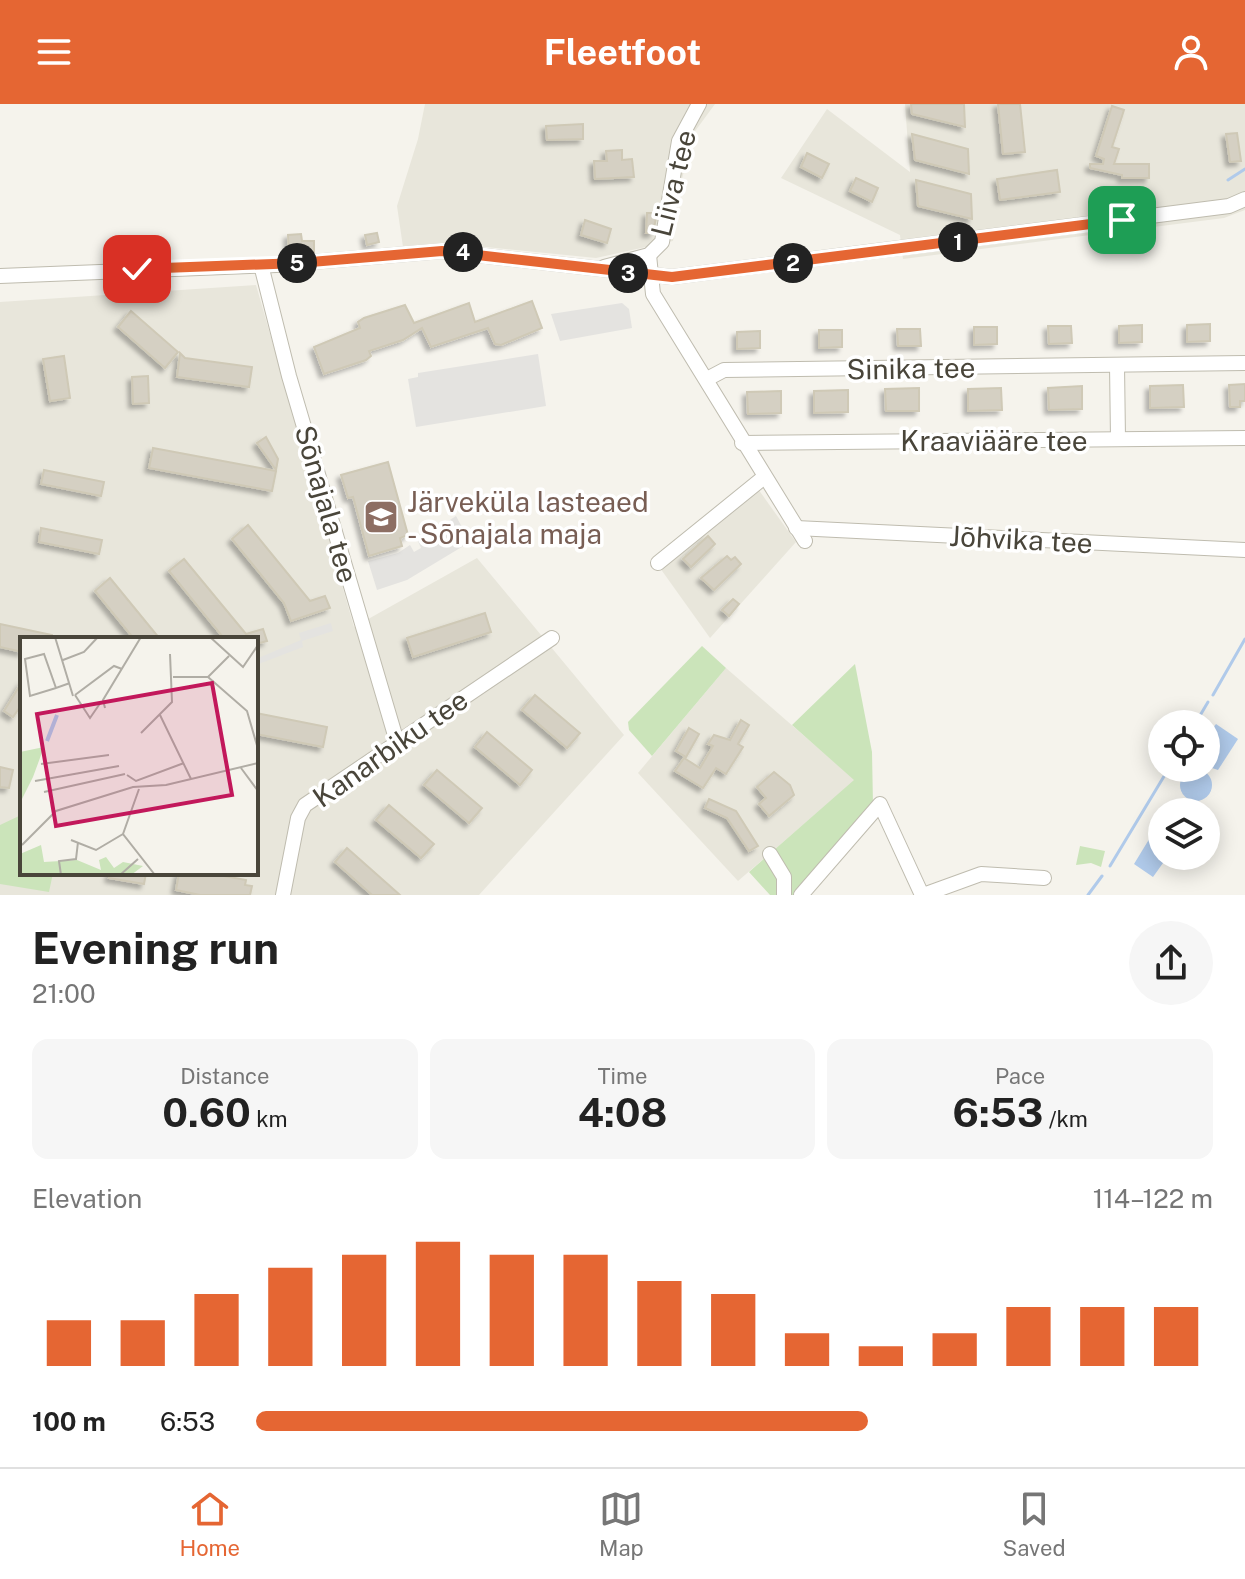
<!DOCTYPE html>
<meta charset="utf-8">
<style>
body{margin:0;font-family:"Public Sans",sans-serif;background:#f6f6f6;color:#222;height:100vh;display:flex;flex-direction:column;font-size:30px;white-space:nowrap}
*{box-sizing:border-box;margin:0}
p{font-size:26px;color:#767676}
.icon{flex:none;width:44px;height:44px;fill:none;stroke:currentColor;stroke-width:2;stroke-linecap:round;stroke-linejoin:round}
.map{position:relative;height:791px;overflow:hidden}
.details{display:flex;flex-direction:column;background:#fff;flex:1}
.details>*{flex:none}
.buttons{position:absolute;left:1148px;top:606px;display:grid;gap:16px}
.buttons a{display:grid;place-items:center;width:72px;height:72px;border-radius:50%;background:#fff;box-shadow:0 4px 20px #0003;font-size:40px}
.pin{position:absolute;display:grid;place-items:center;width:68px;height:68px;color:#fff;margin:-34px;border-radius:16px;box-shadow:0 4px 12px #0006}
.km{position:absolute;width:40px;height:40px;margin:-20px;border-radius:50%;background:#222;color:#fff;font-size:22px;line-height:40px;text-align:center}
.round{display:grid;place-items:center;flex:none;width:84px;height:84px;border-radius:42px;background:#f6f6f6}
.summary{display:flex;align-items:center;justify-content:space-between;height:136px;padding:0 32px}
h1{font-size:44px;font-weight:700;line-height:60px}
.stats{display:grid;grid-template-columns:repeat(3,1fr);gap:12px;height:136px;padding:8px 32px}
.stats div{display:grid;align-content:center;border-radius:16px;background:#f6f6f6;text-align:center}
.stats b{font-size:40px;font-weight:700}
.stats small{font-size:22px;font-weight:400}
.stats p{font-size:22px}
.chart{height:224px;padding:16px 32px}
.chart p{display:flex;justify-content:space-between}
.chart svg{width:100%;height:144px;margin-top:8px;stroke:#e56633;stroke-width:6}
ul{padding:0 32px;list-style:none;font-size:26px}
li{display:grid;grid-template-columns:128px 96px 1fr;align-items:center;height:60px}
li i{height:20px;border-radius:10px;background:#e56633}
header{display:flex;justify-content:space-between;align-items:center;height:104px;padding:0 32px;background:#e56633;color:#fff;font-size:36px;font-weight:700}
.menu{display:flex;justify-content:space-around;align-items:center;height:112px;border-top:2px solid #e0e0e0;background:#fff;font-size:22px;color:#767676}
.menu a{display:grid;justify-items:center;gap:4px}
.menu .current{color:#e56633}
.map>svg:first-child{display:block}
.residential{fill:#e8e6db;fill-rule:evenodd}
.green{fill:#cbe4ba}
.parking{fill:#e4e3e0}
.water{fill:#b0caea}
.lines{fill:none;stroke-linecap:round;stroke-linejoin:round}
.stream{stroke:#b0caea;stroke-width:3}
.building{fill:#d5d0c3;stroke:#cfc9b6;stroke-width:2;filter:url(#shadow)}
.minor-casing{stroke:#bfbcaf;stroke-width:16}
.minor{stroke:#fff;stroke-width:14}
.route-casing{stroke:#fff;stroke-width:16}
.route{stroke:#e56633;stroke-width:10}
.labels{text-anchor:middle;dominant-baseline:central;stroke-width:7;stroke-linejoin:round;paint-order:stroke}
.street-label{font-size:28px;fill:#49453a;stroke:#fff}
.education-label{font-size:28px;fill:#785e54;stroke:#fff;text-anchor:start}
.inset-river{fill:none;stroke:#b0caea;stroke-width:4}
.inset-road{fill:none;stroke:#b0ada5;stroke-width:2}
.view{fill:#c2185b;fill-opacity:0.15;stroke:#c2185b;stroke-width:4}
.inset-edge{fill:none;stroke:#49453a;stroke-width:4}
</style>
<header><svg class="icon" aria-label="menu" viewBox="0 0 24 24"><path d="M4 6h16M4 12h16M4 18h16"/></svg>Fleetfoot<svg class="icon" aria-label="person" viewBox="0 0 24 24"><circle cx="12" cy="8" r="4"/><path d="M4 21q1-7 8-7t8 7"/></svg></header>
<div class="map">
<svg width="1245" height="791" viewBox="0 0 1245 791">
<defs>
<filter id="shadow"><feDropShadow dx="-4" dy="4" stdDeviation="2" flood-color="#0004"/></filter>
</defs>
<rect width="100%" height="100%" fill="#f5f3ec"/>
<g class="residential">
<polygon points="425,0 715,0 693,30 682,75 673,137 596,154 476,142 403,143 397,102 418,35"/>
<polygon points="905,0 1245,0 1245,106 1224,114 903,155 900,131 781,74 827,5 910,68"/>
<path d="M 256,181 L 354,523 L 477,454 L 624,631 L 479,791 L 0,791 L 0,198 ZM 22,535 L 256,535 L 256,769 L 22,769 Z"/>
<polygon points="758,385 796,438 710,534 660,464"/>
<polygon points="726,564 855,676 738,777 638,669"/>
</g>
<g class="green">
<polygon points="702,542 726,564 652,652 629,626 628,618"/>
<polygon points="855,560 872,648 873,701 793,791 770,791 749,768 854,676 792,621"/>
<polygon points="19,712 22,713 22,769 53,769 49,788 0,780 0,721"/>
<polygon points="1080,742 1105,747 1101,763 1091,759 1076,761"/>
</g>
<g class="parking">
<polygon points="622,199 629,205 632,224 560,237 551,210"/>
<polygon points="538,250 546,302 416,323 408,275 418,273 418,269"/>
<polygon points="456,412 470,438 407,476 377,486 368,457 398,449 410,441 414,448 421,444 418,437"/>
<polygon points="331,519 333,527 302,537 303,543 256,561 256,555 301,536 299,529"/>
</g>
<g class="water">
<polygon points="1216,620 1238,635 1218,666 1206,662 1206,633"/>
<circle cx="1196" cy="681" r="16"/>
<polygon points="1162,714 1162,752 1168,752 1153,773 1134,760"/>
</g>
<g class="lines">
<g class="stream">
<polyline points="1228,76 1245,65"/>
<polyline points="1213,591 1245,535"/>
<polyline points="1195,620 1208,598"/>
<polyline points="1110,762 1169,664"/>
<polyline points="1088,791 1102,772"/>
</g>
</g>
<g class="building">
<polygon points="911,0 964,0 965,23 912,10"/>
<polygon points="998,0 1020,0 1025,48 1003,50"/>
<polygon points="1112,2 1124,6 1112,43 1119,45 1114,60 1149,60 1149,74 1122,74 1122,71 1090,64 1090,60 1103,60 1104,55 1096,52"/>
<polygon points="583,20 583,35 547,36 546,22"/>
<polygon points="1237,29 1241,57 1230,58 1226,30"/>
<polygon points="912,30 968,45 969,70 915,56"/>
<polygon points="622,46 622,56 632,55 634,73 595,75 594,57 607,57 606,47"/>
<polygon points="807,49 829,60 822,74 801,63"/>
<polygon points="1057,66 1060,88 1000,96 997,75"/>
<polygon points="856,74 878,84 872,98 850,87"/>
<polygon points="916,76 971,90 972,115 918,102"/>
<polygon points="647,109 657,109 653,129 646,129"/>
<polygon points="585,116 611,125 607,139 581,131"/>
<polygon points="377,129 379,138 367,141 365,131"/>
<polygon points="301,130 302,137 314,137 314,148 289,150 288,131"/>
<polygon points="532,197 542,224 501,241 495,240 488,224 431,243 422,224 403,236 369,247 371,252 366,256 324,270 314,243 360,224 358,218 364,214 405,201 414,219 469,199 475,218"/>
<polygon points="131,207 178,248 165,264 118,223"/>
<polygon points="1210,220 1210,237 1187,238 1187,221"/>
<polygon points="1142,221 1142,238 1119,239 1119,222"/>
<polygon points="1048,222 1071,222 1072,239 1049,240"/>
<polygon points="974,223 997,223 997,240 974,241"/>
<polygon points="897,225 920,225 921,242 898,242"/>
<polygon points="819,226 842,226 842,243 819,244"/>
<polygon points="760,227 760,244 737,245 737,228"/>
<polygon points="180,249 185,254 252,263 249,283 177,273"/>
<polygon points="64,252 70,294 50,297 43,255"/>
<polygon points="148,272 149,299 133,300 132,273"/>
<polygon points="1245,280 1245,297 1240,297 1240,303 1230,303 1229,281"/>
<polygon points="1183,281 1184,303 1150,304 1150,282"/>
<polygon points="1082,282 1082,305 1049,306 1048,284"/>
<polygon points="919,284 919,307 886,307 885,285"/>
<polygon points="1001,284 1002,306 968,307 968,285"/>
<polygon points="848,286 848,308 814,309 814,287"/>
<polygon points="781,287 781,309 748,310 747,288"/>
<polygon points="266,333 278,355 276,366 257,339"/>
<polygon points="153,344 276,367 272,387 149,364"/>
<polygon points="388,358 408,431 400,434 402,442 369,452 353,393 348,394 341,371"/>
<polygon points="44,366 104,378 101,392 41,380"/>
<polygon points="248,421 310,497 325,492 330,504 291,517 284,499 232,435"/>
<polygon points="41,424 102,436 99,450 39,438"/>
<polygon points="708,432 715,440 691,463 683,455"/>
<polygon points="727,452 731,456 735,453 741,460 714,486 701,474"/>
<polygon points="184,455 246,530 263,525 267,537 256,540 256,535 222,532 169,467"/>
<polygon points="110,474 160,535 134,535 95,487"/>
<polygon points="733,495 739,500 729,512 722,506"/>
<polygon points="485,509 491,528 413,553 407,534"/>
<polygon points="0,520 52,531 52,535 22,535 22,548 0,543"/>
<polygon points="22,578 22,600 13,613 4,607"/>
<polygon points="535,591 580,629 567,644 522,606"/>
<polygon points="256,609 327,623 323,643 256,630"/>
<polygon points="741,616 749,621 738,640 743,643 726,670 716,664 703,684 675,667 684,654 700,664 713,642 708,640 714,631 730,636"/>
<polygon points="689,624 699,630 686,653 676,647"/>
<polygon points="487,628 532,666 520,681 475,643"/>
<polygon points="0,663 13,666 9,684 0,683"/>
<polygon points="437,666 482,704 469,719 424,681"/>
<polygon points="774,668 790,681 794,691 769,712 759,700 766,694 757,683"/>
<polygon points="709,695 736,707 758,742 749,747 727,714 705,704"/>
<polygon points="389,701 434,740 421,754 376,716"/>
<polygon points="347,744 400,791 372,791 335,758"/>
<polygon points="110,769 146,769 144,780 109,774"/>
<polygon points="179,769 208,769 246,776 245,781 252,782 250,791 200,791 176,786"/>
</g>
<g class="lines">
<g class="minor-casing">
<g id="minor">
<polyline points="649,151 653,190 805,437"/>
<polyline points="261,161 289,272 397,638"/>
<polyline points="604,163 649,151 662,138 679,37 699,0"/>
<polyline points="0,172 276,161 442,147 672,173 1229,102 1245,95"/>
<polyline points="1117,261 1118,335"/>
<polyline points="707,275 724,266 1245,259"/>
<polyline points="742,339 1245,334"/>
<polyline points="796,424 1245,446"/>
<polyline points="658,459 763,374"/>
<polyline points="770,750 784,773 784,791"/>
<polyline points="283,791 298,714 305,701 552,534"/>
<polyline points="801,791 880,700 922,791"/>
<polyline points="923,791 981,770 1044,774"/>
</g>
</g>
<use href="#minor" class="minor"/>
</g>
<g class="lines">
<g class="route-casing">
<polyline id="route" points="137,165 299,159 442,147 672,173 1122,116"/>
</g>
<use href="#route" class="route"/>
</g>
<defs>
<g id="school-square" transform="scale(1.8)"><rect x="-9" y="-9" width="18" height="18" rx="4" fill="#8d6e63" stroke="#fff"/><path d="M0-5L7-2L0 1L-7-2ZM-4 1L0 2.5L4 1V4Q0 6-4 4Z" fill="#fff"/></g>
</defs>
<g fill-rule="evenodd">
<use href="#school-square" x="381" y="413"/>
</g>
<g class="labels">
<g class="street-label">
<text transform="translate(673 79) rotate(-76)">Liiva tee</text>
<text transform="translate(911 264) rotate(-1)">Sinika tee</text>
<text x="994" y="336">Kraaviääre tee</text>
<text transform="translate(327 400) rotate(74)">Sõnajala tee</text>
<text transform="translate(1021 435) rotate(3)">Jõhvika tee</text>
<text transform="translate(390 644) rotate(-35)">Kanarbiku tee</text>
</g>
<g class="education-label">
<text x="407" y="397">Järveküla lasteaed<tspan x="407" dy="32">- Sõnajala maja</tspan></text>
</g>
</g>
<g transform="translate(20 533)">
<rect width="238" height="238" fill="#f5f3ec"/>
<path d="M 24,110 L 13,140 L 0,166 L 0,115 ZM 21,208 L 24,225 L 57,223 L 81,233 L 79,223 L 86,220 L 94,231 L 103,225 L 123,229 L 111,238 L 0,238 L 0,217 Z" fill="#cbe4ba"/>
<path class="inset-river" d="M 27,104 L 37,78"/>
<path class="inset-road" d="M 35,0 L 53,59M 190,0 L 223,30 L 238,8M 43,23 L 64,15 L 78,0M 153,40 L 188,40 L 227,74 L 238,112M 188,40 L 209,19M 36,51 L 10,59 L 5,22 L 24,17 L 36,51 L 50,46M 55,58 L 94,29 L 102,32M 55,58 L 70,81 L 81,65M 85,71 L 83,63 L 121,0M 140,78 L 171,142M 121,96 L 152,65 L 150,17M 21,127 L 89,118M 221,131 L 238,154M 107,138 L 116,144 L 164,126M 15,144 L 99,129M 119,152 L 103,197 L 135,238M 24,155 L 105,137M 51,203 L 76,213 L 103,197M 2,208 L 36,174 L 113,150 L 146,148 L 238,126M 41,238 L 39,224 L 56,222 L 58,205M 100,238 L 118,222"/>
<path class="view" d="M 192,46 L 212,158 L 36,189 L 17,77 Z"/>
<rect width="238" height="238" class="inset-edge"/>
</g>
</svg>
<div class="buttons">
<a><svg class="icon" aria-label="locate" viewBox="0 0 24 24"><circle cx="12" cy="12" r="6"/><path d="M12 2v4M12 18v4M2 12h4M18 12h4"/></svg></a>
<a><svg class="icon" aria-label="layers" viewBox="0 0 24 24"><path d="M12 4l9 5-9 5-9-5zM3 14l9 5 9-5"/></svg></a>
</div>
<div class="pin" style="left:1122px;top:116px;background:#1e9e55"><svg class="icon" aria-label="arrive" viewBox="0 0 24 24"><path d="M6 21V4h12l-3 4 3 4H6"/></svg></div>
<div class="pin" style="left:137px;top:165px;background:#d93025"><svg class="icon" aria-label="check" viewBox="0 0 24 24"><path d="M5 12l5 5 9-10"/></svg></div>
<b class="km" style="left:958px;top:138px">1</b>
<b class="km" style="left:793px;top:159px">2</b>
<b class="km" style="left:628px;top:169px">3</b>
<b class="km" style="left:463px;top:148px">4</b>
<b class="km" style="left:297px;top:159px">5</b>
</div>
<section class="details">
<div class="summary"><div><h1>Evening run</h1><p>21:00</p></div><a class="round"><svg class="icon" aria-label="share" viewBox="0 0 24 24"><path d="M12 15V3M7 8l5-5 5 5M5 13v7h14v-7"/></svg></a></div>
<div class="stats">
<div><p>Distance</p><b>0.60<small> km</small></b></div>
<div><p>Time</p><b>4:08</b></div>
<div><p>Pace</p><b>6:53<small> /km</small></b></div>
</div>
<div class="chart"><p><span>Elevation</span>114–122 m</p>
<svg viewBox="0 0 160 44" preserveAspectRatio="none"><path d="M5 44V30M15 44V30M25 44V22M35 44V14M45 44V10M55 44V6M65 44V10M75 44V10M85 44V18M95 44V22M105 44V34M115 44V38M125 44V34M135 44V26M145 44V26M155 44V26"/></svg>
</div>
<ul>
<li><b>100 m</b>6:53<i style="width:64%"></i></li>
</ul>
</section>
<nav class="menu">
<a class="current"><svg class="icon" aria-label="home" viewBox="0 0 24 24"><path d="M3 11l9-7 9 7M6 9v11h12V9"/></svg>Home</a>
<a><svg class="icon" aria-label="map" viewBox="0 0 24 24"><path d="M3 6l6-2 6 2 6-2v14l-6 2-6-2-6 2zM9 4v14M15 6v14"/></svg>Map</a>
<a><svg class="icon" aria-label="saved" viewBox="0 0 24 24"><path d="M7 4h10v16l-5-4-5 4z"/></svg>Saved</a>
</nav>
